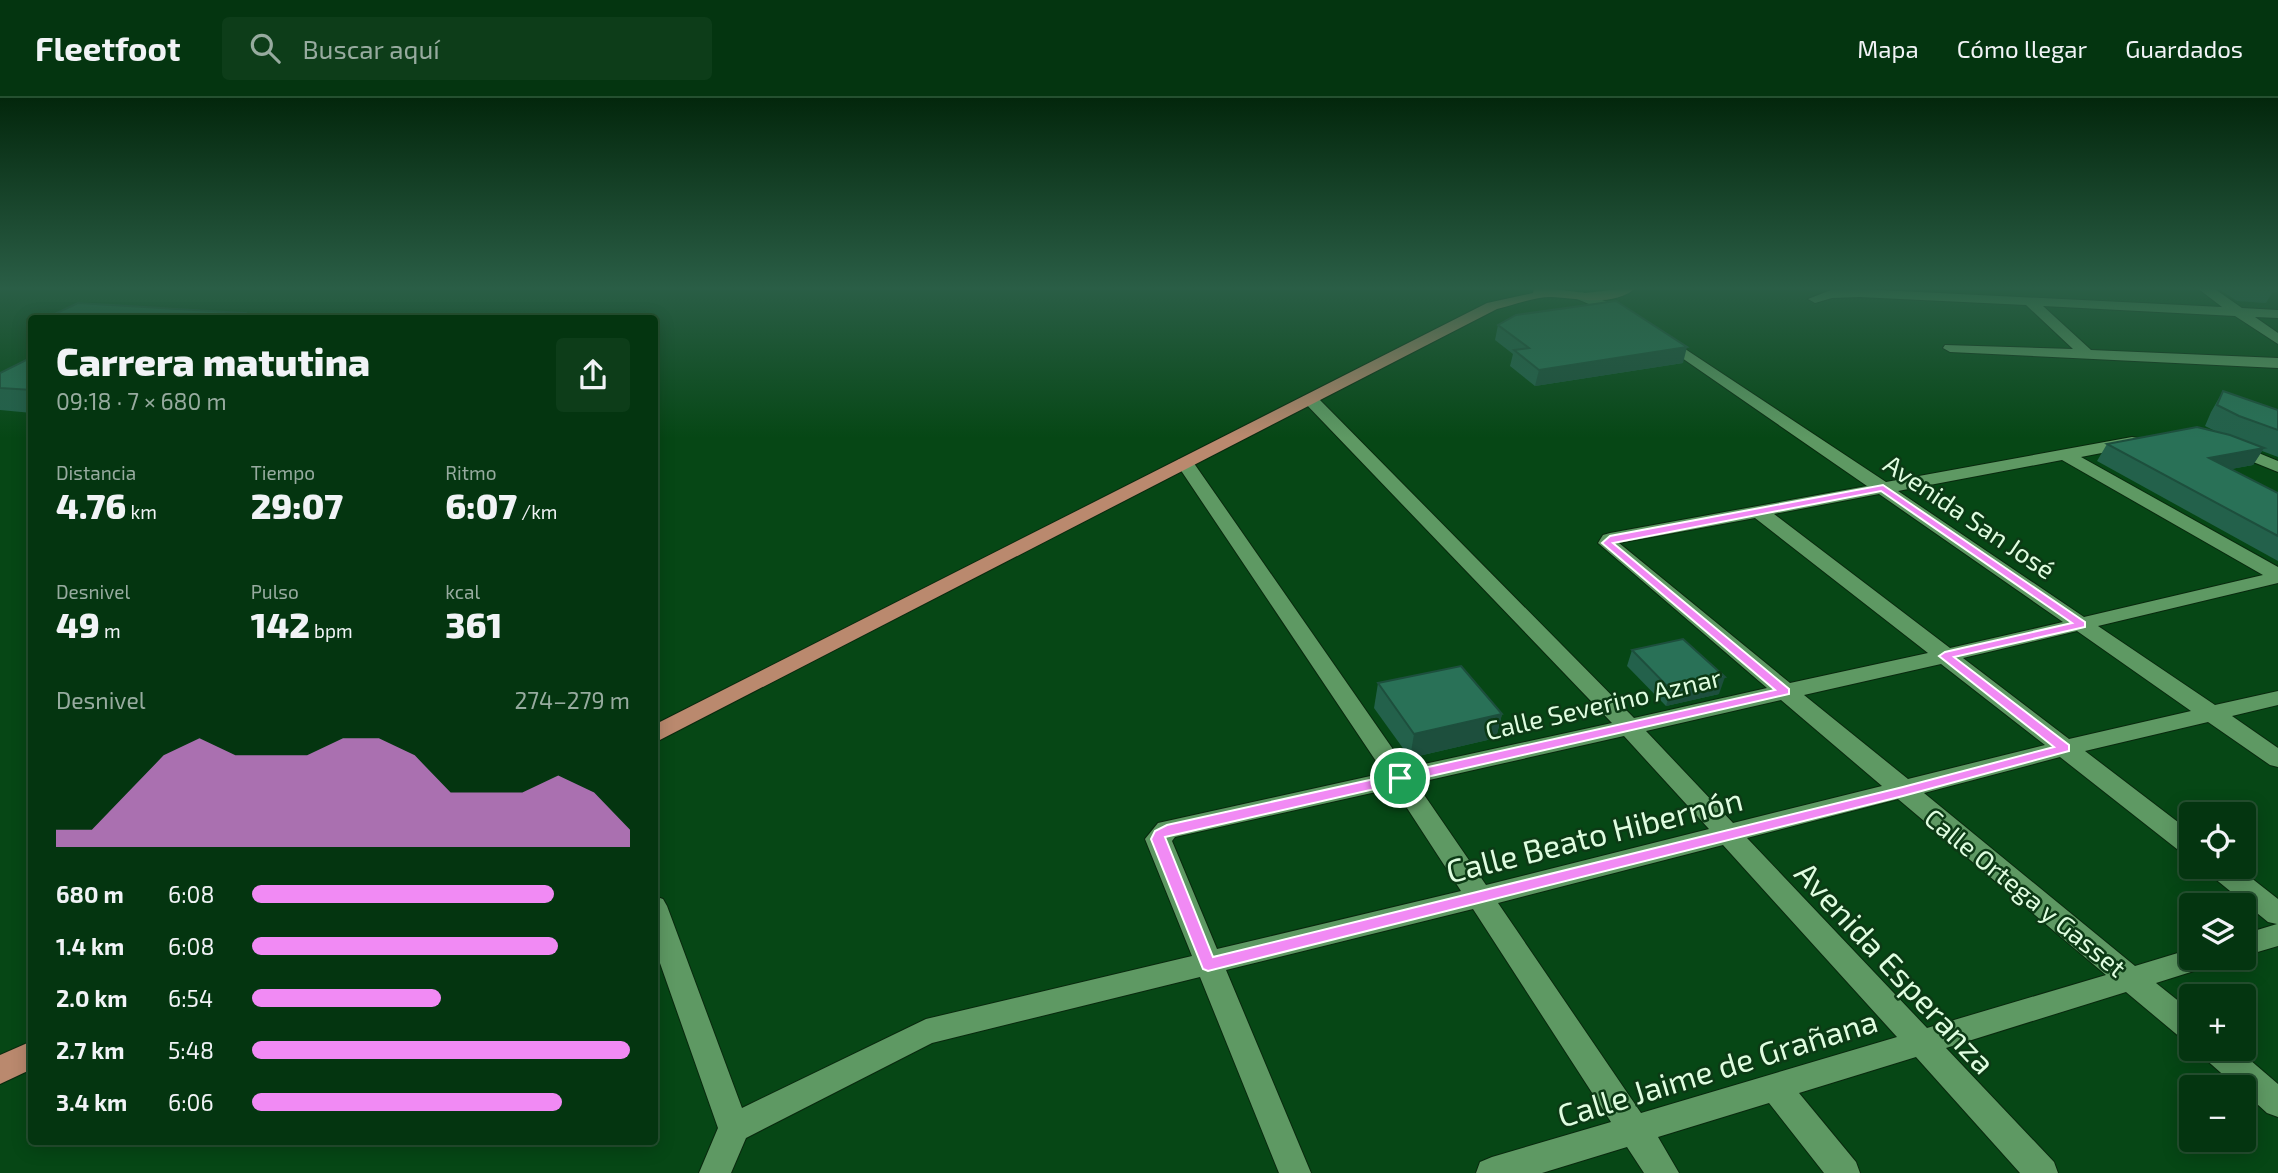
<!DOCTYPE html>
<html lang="es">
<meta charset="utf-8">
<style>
body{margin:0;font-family:"Exo 2",sans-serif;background:#0d3d19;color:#f1f3f6;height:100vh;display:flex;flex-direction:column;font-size:26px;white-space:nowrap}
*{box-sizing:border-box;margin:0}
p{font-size:23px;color:#97ab9f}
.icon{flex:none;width:38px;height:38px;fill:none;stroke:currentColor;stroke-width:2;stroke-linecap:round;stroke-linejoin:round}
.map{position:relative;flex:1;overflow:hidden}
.sheet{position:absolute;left:28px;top:217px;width:630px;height:830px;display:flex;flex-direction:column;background:#043510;border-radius:7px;box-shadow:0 4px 18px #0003,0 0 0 2px #255030}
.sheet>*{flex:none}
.tools{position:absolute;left:2179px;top:704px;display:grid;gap:14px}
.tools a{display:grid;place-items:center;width:77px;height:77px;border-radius:7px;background:#043510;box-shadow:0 4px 18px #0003,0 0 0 2px #255030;font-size:35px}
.pin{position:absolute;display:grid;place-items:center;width:60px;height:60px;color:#fff;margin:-30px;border:4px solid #fff;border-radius:50%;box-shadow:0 2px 7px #0007}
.round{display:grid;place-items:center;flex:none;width:74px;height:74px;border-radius:7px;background:#0d3d19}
.overview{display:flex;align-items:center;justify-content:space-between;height:119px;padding:0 28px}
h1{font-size:38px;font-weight:800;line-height:52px}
.stats{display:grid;grid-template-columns:repeat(3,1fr);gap:10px;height:119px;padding:7px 28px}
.stats div{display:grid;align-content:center}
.stats b{font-size:35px;font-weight:800}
.stats small{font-size:19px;font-weight:400}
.stats p{font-size:19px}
.chart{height:196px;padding:14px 28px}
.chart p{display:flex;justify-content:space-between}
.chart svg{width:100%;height:126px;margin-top:7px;fill:#f18af4;opacity:.7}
ul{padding:0 28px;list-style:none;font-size:23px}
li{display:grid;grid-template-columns:112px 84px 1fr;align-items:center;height:52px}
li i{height:18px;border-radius:9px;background:#f18af4}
header{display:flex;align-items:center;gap:42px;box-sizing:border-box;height:98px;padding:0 35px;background:#043510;border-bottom:2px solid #255030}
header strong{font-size:33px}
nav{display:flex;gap:38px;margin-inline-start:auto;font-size:24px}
.search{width:490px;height:63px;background:#0d3d19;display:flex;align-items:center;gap:18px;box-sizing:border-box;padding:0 24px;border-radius:7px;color:#97ab9f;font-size:26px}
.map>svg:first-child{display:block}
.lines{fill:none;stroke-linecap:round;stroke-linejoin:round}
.minor-casing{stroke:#09290e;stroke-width:2}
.primary-casing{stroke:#09290e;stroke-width:2}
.minor{fill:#5e9963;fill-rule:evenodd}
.primary{fill:#ba896e;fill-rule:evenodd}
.wall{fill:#23614b}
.shaded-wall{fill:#1d4f3d}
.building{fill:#297157;stroke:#1d4f3d;stroke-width:2}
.route{fill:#f18af4;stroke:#fff;stroke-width:2;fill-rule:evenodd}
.labels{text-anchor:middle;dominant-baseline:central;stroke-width:5;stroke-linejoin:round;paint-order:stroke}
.street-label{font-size:26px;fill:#dffde0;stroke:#0c3a15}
.near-street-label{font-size:32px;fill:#dffde0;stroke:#0c3a15}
</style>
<header>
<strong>Fleetfoot</strong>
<div class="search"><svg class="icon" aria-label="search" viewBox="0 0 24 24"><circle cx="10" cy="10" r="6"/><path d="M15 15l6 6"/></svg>Buscar aquí</div>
<nav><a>Mapa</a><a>Cómo llegar</a><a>Guardados</a></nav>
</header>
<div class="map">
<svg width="2278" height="1075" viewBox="0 0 2278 1075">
<rect width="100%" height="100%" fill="#064715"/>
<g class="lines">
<g class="minor-casing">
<g id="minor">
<polygon points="2196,189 2212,189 2242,210 2278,212 2278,220 2255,219 2278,235 2278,246 2235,218 2043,208 2091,252 2278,260 2278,270 1950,254 1943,250 1945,247 2073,251 2026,207 1859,199 1832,200 1815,205 1808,201 1831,192 1859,191 2222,209"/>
<polygon points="1582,194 1630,213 1632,216 1625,220 1620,219 1577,201 1575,198"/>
<path d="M 1661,235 L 1886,384 L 2132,339 L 2138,340 L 2140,344 L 2138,348 L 2081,359 L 2278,469 L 2278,485 L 2098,528 L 2215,607 L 2278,593 L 2278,607 L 2232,618 L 2278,650 L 2278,669 L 2270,667 L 2208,624 L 2085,653 L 2191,734 L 2191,758 L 2182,755 L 2060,659 L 1924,695 L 2135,868 L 2191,851 L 2191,859 L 2217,859 L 2213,867 L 2156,885 L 2191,913 L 2191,944 L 2181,940 L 2126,894 L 1946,950 L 2054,1064 L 2058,1075 L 2020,1075 L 1916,959 L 1799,995 L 1856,1064 L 1860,1075 L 1824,1075 L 1769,1005 L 1658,1039 L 1679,1075 L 1644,1075 L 1627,1049 L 1542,1075 L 1476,1075 L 1480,1064 L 1492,1059 L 1611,1024 L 1473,811 L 1226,872 L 1311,1075 L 1279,1075 L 1200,879 L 932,945 L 746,1040 L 731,1075 L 699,1075 L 718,1030 L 654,848 L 654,798 L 663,801 L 667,808 L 742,1010 L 926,921 L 1192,858 L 1145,741 L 1158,725 L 1384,675 L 1176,365 L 1179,361 L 1191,361 L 1406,670 L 1612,625 L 1304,304 L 1302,301 L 1304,298 L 1316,298 L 1634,620 L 1767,590 L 1598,445 L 1603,437 L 1610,435 L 1867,388 L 1656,242 L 1654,239 L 1656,236 ZM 2062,362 L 2263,477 L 2084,519 L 1898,393 ZM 1879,396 L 2063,524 L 1950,550 L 1774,416 ZM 1755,420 L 1928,555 L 1790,585 L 1619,445 ZM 2077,533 L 2191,613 L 2069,641 L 1963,560 ZM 1941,566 L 2045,647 L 1908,681 L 1804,597 ZM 1781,602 L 1882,688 L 1733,725 L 1646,633 ZM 1624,638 L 1709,731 L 1486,787 L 1416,685 ZM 1394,690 L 1461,793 L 1217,851 L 1172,743 L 1175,739 ZM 1898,701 L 2106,877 L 1927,930 L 1747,740 ZM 1723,747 L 1897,939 L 1641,1015 L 1498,805 Z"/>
<polygon points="2232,344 2278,363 2278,374 2226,353 2224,349 2226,345"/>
<polygon points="2204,768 2236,768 2278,801 2278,848 2244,858 2244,836 2277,826 2268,824 2208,775"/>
<polygon points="2199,950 2236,950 2278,986 2278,1019 2267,1015 2244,994 2244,989 2237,989 2203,959"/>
</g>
</g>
<g class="primary-casing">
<g id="primary">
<path d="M 1538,189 L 1585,195 L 1637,189 C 1614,210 1578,200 1551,199 C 1534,199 1513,207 1497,211 L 654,645 L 654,627 L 1487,205 L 1533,195 L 1534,190 Z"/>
<polygon points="32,943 32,971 0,986 0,957"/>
</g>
</g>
<use href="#minor" class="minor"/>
<use href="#primary" class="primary"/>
</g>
<g class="wall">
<polygon points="2216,189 2278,189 2278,193 2272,195 2266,205 2237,203"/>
<polygon points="1498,227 1683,265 1535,288 1510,268 1513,256 1495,242"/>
<polygon points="32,259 32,315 0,312 0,275"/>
<polygon points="2223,293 2278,312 2278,359 2262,353 2253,367 2231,371 2278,395 2278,463 2097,363 2107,346 2215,333 2205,328 2211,314"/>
<polygon points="1632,552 1719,596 1666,608 1627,568"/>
<polygon points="1378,585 1502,616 1496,640 1410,660 1374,610"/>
</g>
<g class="shaded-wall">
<polygon points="2271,189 2278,189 2278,193 2272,195 2273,192"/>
<polygon points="244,215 247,220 235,220"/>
<polygon points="1687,249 1683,265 1535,288 1539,272"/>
<polygon points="2264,350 2253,367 2199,377 2209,360"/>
<polygon points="1725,579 1719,596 1666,608 1671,592"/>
<polygon points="1502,616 1496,640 1410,660 1414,636"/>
</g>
<g class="building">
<polygon points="2242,189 2274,189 2273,192 2244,191"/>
<polygon points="1616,203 1687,249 1539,272 1514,252 1529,250 1498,227 1516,217"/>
<polygon points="78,205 244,215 235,220 46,220"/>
<polygon points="32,259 32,292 0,290 0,275"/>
<polygon points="2223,293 2278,312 2278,332 2239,318 2217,307"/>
<polygon points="2197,329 2230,337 2264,350 2209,360 2278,395 2278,438 2107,346"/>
<polygon points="1683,541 1725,579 1671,592 1632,552"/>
<polygon points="1461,568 1502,616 1414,636 1378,585"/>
</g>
<linearGradient id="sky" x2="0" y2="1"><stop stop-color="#03270c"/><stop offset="0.56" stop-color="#2a5e46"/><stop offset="1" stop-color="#2a5e46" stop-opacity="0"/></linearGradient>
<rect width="2278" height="340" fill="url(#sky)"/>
<path class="route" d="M 1883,387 L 2085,524 L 2085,529 L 1954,559 L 2069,647 L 2069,653 L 1903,698 L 1208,873 L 1203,871 L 1151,741 L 1155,733 L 1167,727 L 1775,592 L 1602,445 L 1610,438 ZM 1881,393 L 2072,525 L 1945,554 L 1939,558 L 2054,649 L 1903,689 L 1213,859 L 1165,739 L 1789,596 L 1789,591 L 1613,445 Z"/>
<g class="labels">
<g class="street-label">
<text transform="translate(1970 418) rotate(34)">Avenida San José</text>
<text transform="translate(1603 605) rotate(-13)">Calle Severino Aznar</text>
<text transform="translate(2026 794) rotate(39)">Calle Ortega y Gasset</text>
</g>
<g class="near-street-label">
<text transform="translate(1594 736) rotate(-14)">Calle Beato Hibernón</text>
<text transform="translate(1896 869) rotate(47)">Avenida Esperanza</text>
<text transform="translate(1717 969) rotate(-17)">Calle Jaime de Grañana</text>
</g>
</g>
</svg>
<div class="tools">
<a><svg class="icon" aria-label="locate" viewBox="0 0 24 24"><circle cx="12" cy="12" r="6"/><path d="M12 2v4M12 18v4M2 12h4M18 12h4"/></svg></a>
<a><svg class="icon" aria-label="layers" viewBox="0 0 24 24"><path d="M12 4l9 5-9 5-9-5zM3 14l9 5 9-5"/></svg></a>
<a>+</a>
<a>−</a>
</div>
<div class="pin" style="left:1400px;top:680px;background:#1e9e55"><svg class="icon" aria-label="arrive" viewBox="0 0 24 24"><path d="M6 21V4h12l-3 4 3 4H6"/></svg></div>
<section class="sheet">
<div class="overview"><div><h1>Carrera matutina</h1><p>09:18 · 7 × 680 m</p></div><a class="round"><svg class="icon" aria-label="share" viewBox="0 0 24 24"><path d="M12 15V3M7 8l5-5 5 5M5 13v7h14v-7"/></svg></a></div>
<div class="stats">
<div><p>Distancia</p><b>4.76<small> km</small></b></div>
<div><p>Tiempo</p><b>29:07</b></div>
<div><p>Ritmo</p><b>6:07<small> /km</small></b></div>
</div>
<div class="stats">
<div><p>Desnivel</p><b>49<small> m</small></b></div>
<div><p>Pulso</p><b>142<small> bpm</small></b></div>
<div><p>kcal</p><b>361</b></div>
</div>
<div class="chart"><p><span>Desnivel</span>274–279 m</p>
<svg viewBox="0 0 160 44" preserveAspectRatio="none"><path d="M0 44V38L10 38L20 25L30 12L40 6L50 12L60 12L70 12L80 6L90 6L100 12L110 25L120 25L130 25L140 19L150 25L160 38V44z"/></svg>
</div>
<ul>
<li><b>680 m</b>6:08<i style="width:80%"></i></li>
<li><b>1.4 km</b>6:08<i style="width:81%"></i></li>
<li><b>2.0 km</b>6:54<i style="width:50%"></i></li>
<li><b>2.7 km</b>5:48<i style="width:100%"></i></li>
<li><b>3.4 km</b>6:06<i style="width:82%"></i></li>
</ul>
</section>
</div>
